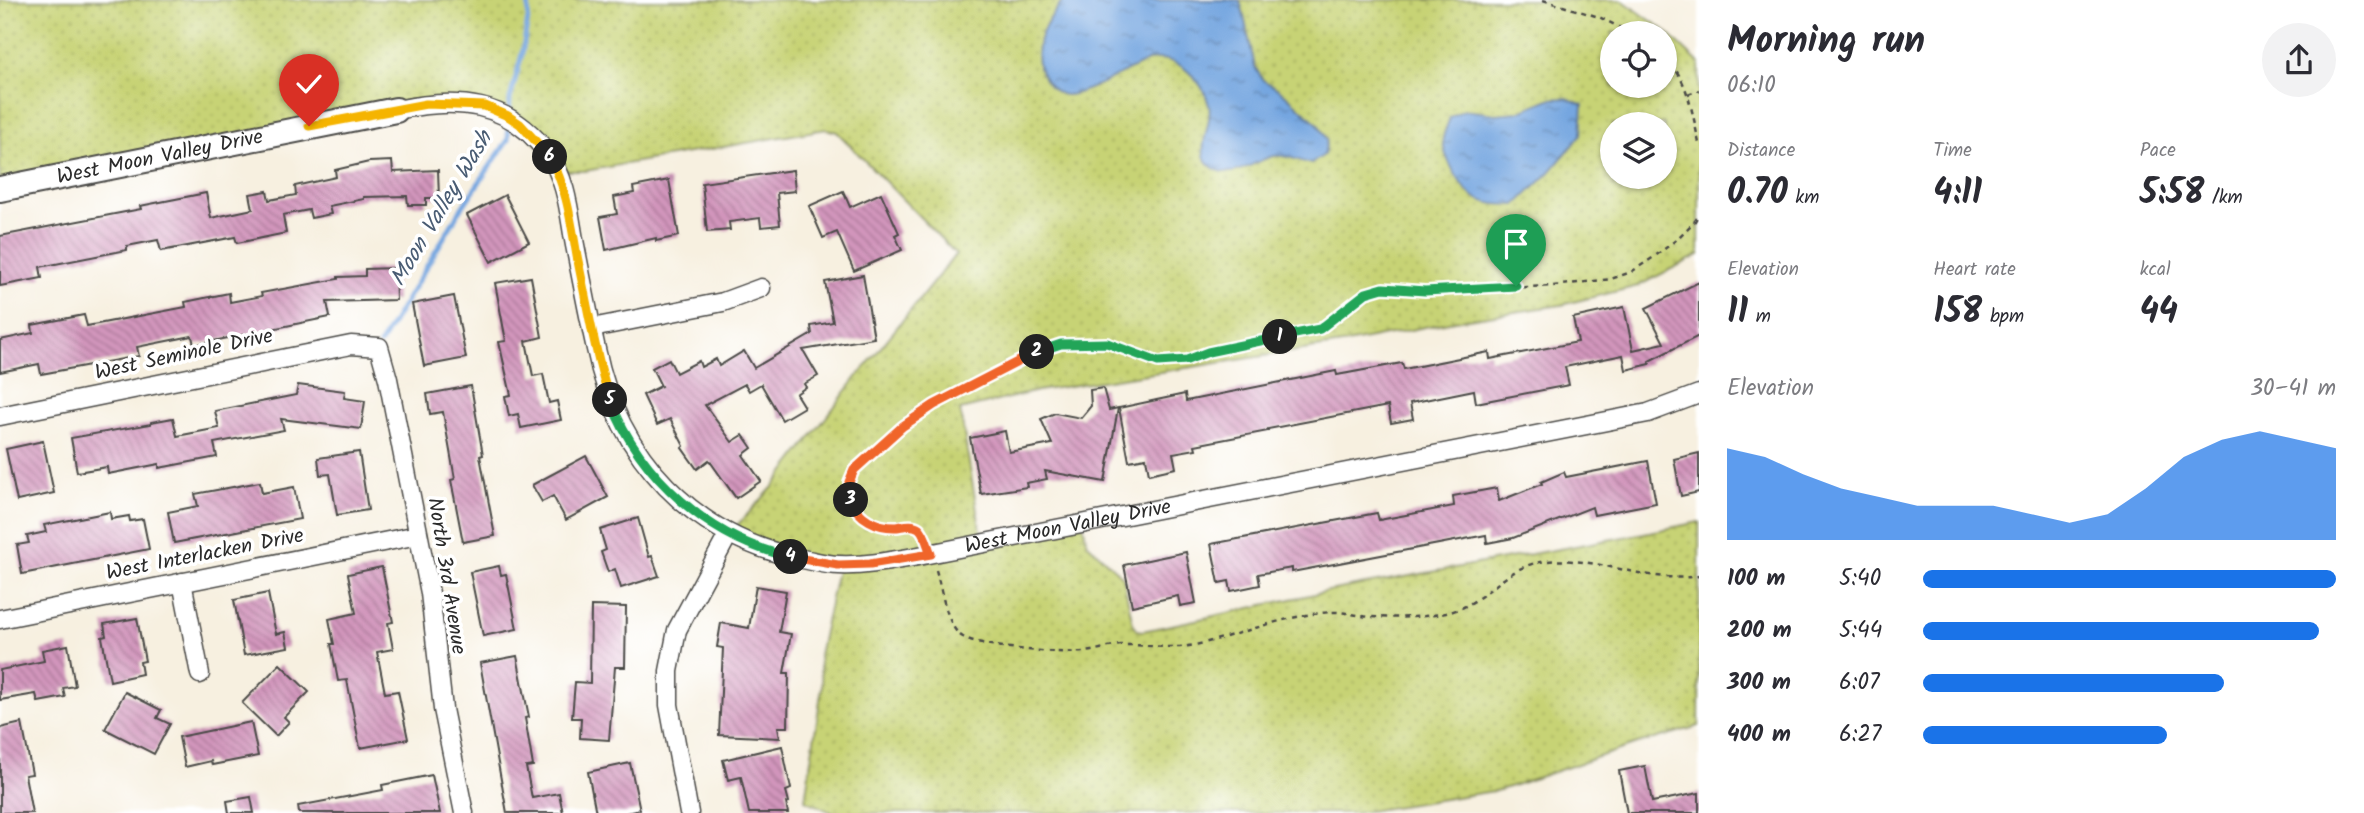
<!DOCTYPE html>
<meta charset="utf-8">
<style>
body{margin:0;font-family:Kalam,sans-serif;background:#f2f2f3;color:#2b2b33;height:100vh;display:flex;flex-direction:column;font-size:26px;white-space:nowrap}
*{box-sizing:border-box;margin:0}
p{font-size:23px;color:#7c7c81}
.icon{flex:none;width:38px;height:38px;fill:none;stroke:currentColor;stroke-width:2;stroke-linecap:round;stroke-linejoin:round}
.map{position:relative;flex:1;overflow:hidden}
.details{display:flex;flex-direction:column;background:#fff;width:665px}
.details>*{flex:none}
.tools{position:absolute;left:1600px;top:21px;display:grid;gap:14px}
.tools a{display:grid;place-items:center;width:77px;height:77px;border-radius:50%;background:#fff;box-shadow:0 2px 5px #0004;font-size:35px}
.pin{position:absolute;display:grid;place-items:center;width:60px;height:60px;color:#fff;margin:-72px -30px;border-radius:50% 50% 50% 0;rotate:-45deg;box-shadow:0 0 7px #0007}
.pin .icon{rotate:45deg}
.km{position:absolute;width:35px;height:35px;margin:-18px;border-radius:50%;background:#222;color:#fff;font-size:19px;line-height:35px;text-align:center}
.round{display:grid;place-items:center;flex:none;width:74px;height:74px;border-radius:37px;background:#f2f2f3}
.summary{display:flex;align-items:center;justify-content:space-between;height:119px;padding:0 28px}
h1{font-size:38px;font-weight:700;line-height:52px}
.metrics{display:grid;grid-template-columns:repeat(3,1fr);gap:10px;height:119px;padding:7px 28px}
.metrics div{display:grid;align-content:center}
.metrics b{font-size:35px;font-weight:700}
.metrics small{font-size:19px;font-weight:400}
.metrics p{font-size:19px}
.chart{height:196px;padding:14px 28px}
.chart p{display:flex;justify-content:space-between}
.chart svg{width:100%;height:126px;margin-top:7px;fill:#1a73e8;opacity:.7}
ul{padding:0 28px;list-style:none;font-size:23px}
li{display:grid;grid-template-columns:112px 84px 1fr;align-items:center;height:52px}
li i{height:18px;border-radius:9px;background:#1a73e8}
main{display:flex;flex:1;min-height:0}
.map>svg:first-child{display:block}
.grass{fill:url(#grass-dots);stroke:#797f50;stroke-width:2;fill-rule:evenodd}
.water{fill:url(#water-ripples);stroke:#506886;stroke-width:2}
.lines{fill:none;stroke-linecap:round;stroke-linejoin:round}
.stream{stroke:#75a6e0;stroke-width:5}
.building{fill:url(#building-back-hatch)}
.street-casing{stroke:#4a4946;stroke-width:21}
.secondary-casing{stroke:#4a4946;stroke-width:28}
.path{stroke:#4a4946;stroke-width:2.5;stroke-dasharray:5 5;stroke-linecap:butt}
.street{stroke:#fff;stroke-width:18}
.secondary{stroke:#fff;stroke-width:24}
.split-1-casing{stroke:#fff;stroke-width:14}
.split-2-casing{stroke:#fff;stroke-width:14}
.split-3-casing{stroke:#fff;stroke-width:14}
.split-4-casing{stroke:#fff;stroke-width:14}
.split-5-casing{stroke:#fff;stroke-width:14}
.split-6-casing{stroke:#fff;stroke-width:14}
.split-7-casing{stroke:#fff;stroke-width:14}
.split-1{stroke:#22a559;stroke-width:9}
.split-2{stroke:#22a559;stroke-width:9}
.split-3{stroke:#f0652b;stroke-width:9}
.split-4{stroke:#f0652b;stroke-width:9}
.split-5{stroke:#22a559;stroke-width:9}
.split-6{stroke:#f5b400;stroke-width:9}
.split-7{stroke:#f5b400;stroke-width:9}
.labels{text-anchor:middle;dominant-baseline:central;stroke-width:7;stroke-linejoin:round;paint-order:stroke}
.street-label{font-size:21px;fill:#2b2b2b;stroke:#fff}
.water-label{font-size:23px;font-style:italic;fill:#495c73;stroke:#fff}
</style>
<main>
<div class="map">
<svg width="1699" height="813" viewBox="0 0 1699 813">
<defs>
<pattern id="grass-dots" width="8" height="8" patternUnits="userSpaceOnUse" patternTransform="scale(1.75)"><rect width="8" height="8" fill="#c7d375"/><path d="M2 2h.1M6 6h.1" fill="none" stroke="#abb565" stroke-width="1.8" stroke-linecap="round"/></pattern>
<pattern id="water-ripples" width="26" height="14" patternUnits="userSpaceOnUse" patternTransform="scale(1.75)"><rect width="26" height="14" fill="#75a6e0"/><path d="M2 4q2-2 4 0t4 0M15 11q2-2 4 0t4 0" fill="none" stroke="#6087b6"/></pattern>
<pattern id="building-back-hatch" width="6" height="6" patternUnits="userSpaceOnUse" patternTransform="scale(1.75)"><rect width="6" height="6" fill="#d295bc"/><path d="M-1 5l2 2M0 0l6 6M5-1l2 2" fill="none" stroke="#ab7a99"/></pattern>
</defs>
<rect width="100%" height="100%" fill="#fff"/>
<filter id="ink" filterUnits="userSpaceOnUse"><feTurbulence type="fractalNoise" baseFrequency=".0143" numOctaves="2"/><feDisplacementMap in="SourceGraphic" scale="14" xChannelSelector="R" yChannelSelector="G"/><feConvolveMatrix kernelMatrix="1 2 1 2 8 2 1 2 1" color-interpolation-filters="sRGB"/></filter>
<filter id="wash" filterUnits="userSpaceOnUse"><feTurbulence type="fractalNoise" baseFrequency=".00686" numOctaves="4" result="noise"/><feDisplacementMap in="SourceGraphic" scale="28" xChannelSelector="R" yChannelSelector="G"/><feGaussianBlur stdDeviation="1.57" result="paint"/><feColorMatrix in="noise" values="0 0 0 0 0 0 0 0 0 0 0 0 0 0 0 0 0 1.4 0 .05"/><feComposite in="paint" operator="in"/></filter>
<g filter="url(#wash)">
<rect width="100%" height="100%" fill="#f7f0e0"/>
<path class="grass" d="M 0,0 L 1622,0 L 1664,30 L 1699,63 L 1699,255 L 1638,286 L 1561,305 L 1454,321 L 1342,344 L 1037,391 L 960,410 L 979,522 L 985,542 L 1083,524 L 1087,543 L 1123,577 L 1133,624 L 1137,630 L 1142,631 C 1208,618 1274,602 1339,589 C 1459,566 1580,547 1699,522 L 1699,726 L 1634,745 L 1500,790 L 1356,813 L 833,813 L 805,800 L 822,687 L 819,655 L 838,566 L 728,535 L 772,488 L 857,377 L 956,254 L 837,132 L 826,129 L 585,171 L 558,171 L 520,124 L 447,104 L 0,189 ZM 1612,33 L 1664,33 L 1664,86 L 1612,86 ZM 1612,124 L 1664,124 L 1664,177 L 1612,177 Z"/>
<g class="water">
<path d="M 1064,0 L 1239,0 L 1242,7 L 1255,67 L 1263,80 L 1280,90 L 1318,124 L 1327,140 L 1324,155 L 1311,164 C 1300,161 1285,154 1274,156 C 1254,160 1233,182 1212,167 C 1192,153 1214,124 1209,105 C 1203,80 1177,54 1150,60 C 1134,67 1080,97 1065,95 C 1056,94 1048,85 1044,78 C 1027,52 1046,21 1064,0 Z"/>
<path d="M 1567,98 L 1583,105 L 1581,135 L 1550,172 L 1516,205 C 1502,205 1486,205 1473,196 C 1461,188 1441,153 1443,138 C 1444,132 1448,124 1450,117 L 1464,110 L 1496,114 L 1518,112 L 1549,99 Z"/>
</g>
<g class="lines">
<polyline class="stream" points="380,344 461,209 508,140 510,99 522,54 528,19 529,0"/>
</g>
<g id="blocks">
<g class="building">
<polygon points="392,161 393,172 438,170 439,198 426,198 426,205 408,205 407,196 364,197 364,199 329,206 331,214 311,218 309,210 283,215 286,233 237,243 235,237 161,251 158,240 127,246 127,250 40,267 42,278 0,286 0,236 141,209 140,206 206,193 211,218 253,209 250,194 267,191 269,200 296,195 295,186 336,177 335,170 369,162"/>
<polygon points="793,170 795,191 777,193 780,225 761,227 760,218 729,222 730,230 707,232 702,183"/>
<polygon points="669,180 679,236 656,241 656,238 606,250 600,217 617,214 614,197 634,193 633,187"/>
<polygon points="843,191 850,207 881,193 899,233 895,235 902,250 854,271 837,232 823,238 809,206"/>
<polygon points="505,195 529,242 491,262 467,215"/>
<polygon points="395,268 396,300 327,302 330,317 194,345 192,336 137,347 139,356 41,374 39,364 0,372 0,340 33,333 32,325 84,315 87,326 186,307 185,302 229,293 230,302 262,296 261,293 338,279 338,277 365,276 365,269"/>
<polygon points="863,275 874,338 803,350 818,376 804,384 806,387 796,394 804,407 782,420 761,384 749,391 745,384 705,405 732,442 743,435 752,448 743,455 761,481 736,498 709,460 697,469 682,448 684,446 670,419 657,425 643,395 661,386 652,368 669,359 676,373 699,361 701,367 716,359 719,366 744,351 754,368 812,334 811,326 833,322 825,282"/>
<polygon points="531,277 542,337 526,341 533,376 543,374 549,403 557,401 561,420 521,428 518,414 509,416 505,396 511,395 499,342 506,341 495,283"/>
<polygon points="1699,282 1699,336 1649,361 1650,364 1626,370 1623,355 1565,367 1569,385 1476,403 1474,390 1410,403 1413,419 1391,423 1388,406 1268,429 1268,431 1195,445 1196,449 1173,453 1176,468 1149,474 1146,458 1129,461 1119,408 1185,394 1186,401 1336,371 1337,375 1402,363 1404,369 1489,352 1490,359 1578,342 1573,318 1624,307 1633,350 1664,343 1646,308"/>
<polygon points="454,296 466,358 424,366 412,304"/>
<polygon points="298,385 345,391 344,398 365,401 361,429 281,419 284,430 214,443 217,457 159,468 159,464 108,474 107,467 77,472 71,438 151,424 151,422 173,418 177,436 219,428 215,411 296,395"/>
<polygon points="471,386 483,455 480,456 495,536 463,542 451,480 455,479 443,412 430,414 427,394"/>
<polygon points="1103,388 1109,410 1118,408 1105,482 1045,471 1047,479 1026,483 1027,487 981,494 970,438 1005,431 1009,452 1052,444 1041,419 1055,413 1081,418 1091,406 1090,390"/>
<polygon points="43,441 54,493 17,501 6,449"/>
<polygon points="359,452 368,510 337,515 330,474 320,475 318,458"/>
<polygon points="1699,453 1699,492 1681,496 1674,459"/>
<polygon points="586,456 608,497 566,520 553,496 542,502 532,485"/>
<polygon points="1648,461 1656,503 1594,515 1592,507 1513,538 1487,543 1486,535 1292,572 1292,568 1258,574 1260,585 1231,591 1229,581 1219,583 1211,544 1377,513 1379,520 1454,506 1453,496 1497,488 1499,501 1542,484 1541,482 1564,472 1566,477"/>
<polygon points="260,482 262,493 294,487 300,519 174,543 168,512 198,506 195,494"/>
<polygon points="110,512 111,519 129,516 130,521 143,519 149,549 22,574 17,545 29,543 27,536 46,532 44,525"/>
<polygon points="638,518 649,557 652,556 659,576 621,588 615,569 608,572 601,552 606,550 600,530"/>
<polygon points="1186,552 1196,603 1180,606 1178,596 1132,606 1124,565"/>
<polygon points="499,566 501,575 506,574 517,629 483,636 470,572"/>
<polygon points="382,567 393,622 388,623 393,649 377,652 385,693 398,691 408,739 360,748 347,680 338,681 331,644 334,644 329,619 356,613 348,574"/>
<polygon points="756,586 786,591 779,632 791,634 784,673 789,673 788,727 778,727 780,738 719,735 723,648 717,647 721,623 749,628"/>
<polygon points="268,593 276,634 285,632 288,647 244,655 234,600"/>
<polygon points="591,606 626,607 625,667 615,667 609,740 580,738 581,718 572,718 575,682 590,683"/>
<polygon points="137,618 145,661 140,662 142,674 110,681 102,637 106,636 104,624"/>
<polygon points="68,645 75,686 63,688 65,697 38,702 36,694 0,700 0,670 44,661 42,650"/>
<polygon points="517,656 529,717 525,718 533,766 526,767 532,798 559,793 563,813 507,813 480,663"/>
<polygon points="280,664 309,692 284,717 289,722 276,736 242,703"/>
<polygon points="125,692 161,710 157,718 170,724 154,754 105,729"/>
<polygon points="251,722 258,756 212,765 211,761 185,767 179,737"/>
<polygon points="22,723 32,774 25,775 32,813 0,813 0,728"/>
<polygon points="782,746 791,789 786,791 789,802 786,803 788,813 749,813 741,777 728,780 723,760"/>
<polygon points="630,763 640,810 626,813 596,813 588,772"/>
<polygon points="1645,766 1652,802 1699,793 1699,813 1627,813 1619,771"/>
<polygon points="432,775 440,813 299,813 298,806 383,790 382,785"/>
<polygon points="251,797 254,813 229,813 227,801"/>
</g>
</g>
</g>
<g filter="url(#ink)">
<use href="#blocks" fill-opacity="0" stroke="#4a4946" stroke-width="2"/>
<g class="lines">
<g class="street-casing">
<g id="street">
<path id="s1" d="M 396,110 C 456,97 509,100 548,154 C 566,178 569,211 574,240 C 581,276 588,313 596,349 C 618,458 693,537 802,559 C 814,561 827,565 839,565 C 862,566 885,562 908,558 L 1648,413 L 1699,394"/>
<polyline points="592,328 723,302 761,288"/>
<polyline points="0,416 351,345 379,347 388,379 430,593 443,709 464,813"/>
<polyline points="182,582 200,674"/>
<polyline points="0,619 418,535"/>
<polyline points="689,813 669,705 669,671 677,630 728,535"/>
</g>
</g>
<g class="secondary-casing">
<g id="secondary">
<path id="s2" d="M 0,189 L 396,110"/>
</g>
</g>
<g class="path">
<polyline points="1543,0 1599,17 1631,33"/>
<path d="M 1664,56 C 1688,78 1692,112 1699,143"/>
<polyline points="1688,94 1699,90"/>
<polyline points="925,538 918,528 909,525 882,526 865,519 854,508 850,496 849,482 854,470 903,426 934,405 1031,353 1061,344 1107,343 1158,362 1187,360 1208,352 1320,329 1345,312 1366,293 1383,288 1425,291 1553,286 1611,279 1631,272 1654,257 1676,240 1695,221 1699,214"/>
<path d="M 936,570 C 941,587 947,629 963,637 C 983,648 1061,654 1084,652 C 1096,651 1108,646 1121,645 C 1145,644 1170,650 1195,645 C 1241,635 1286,614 1334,612 C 1346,612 1358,616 1371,617 C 1396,618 1425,618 1450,612 C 1488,602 1504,565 1547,561 C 1599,556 1646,584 1699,576"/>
</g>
<use href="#street" class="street"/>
<use href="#secondary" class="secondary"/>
</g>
</g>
<g class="lines" filter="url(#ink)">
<g class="split-1-casing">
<polyline id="split-1" points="1280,337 1320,329 1366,293 1383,288 1425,291 1516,286"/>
</g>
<g class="split-2-casing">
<polyline id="split-2" points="1037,352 1061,344 1107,343 1158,362 1187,360 1208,352 1280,337"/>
</g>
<g class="split-3-casing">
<polyline id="split-3" points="851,500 849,482 854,470 903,426 934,405 1037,352"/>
</g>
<g class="split-4-casing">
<path id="split-4" d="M 791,557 L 838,565 L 870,564 L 931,554 C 928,547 925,533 919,528 C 912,523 904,526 897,527 C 877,528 858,518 851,500"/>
</g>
<g class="split-5-casing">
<path id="split-5" d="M 610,400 C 640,477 710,540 791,557"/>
</g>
<g class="split-6-casing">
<path id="split-6" d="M 550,157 C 567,188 571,222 577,256 C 587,304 595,353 610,400"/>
</g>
<g class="split-7-casing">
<polyline id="split-7" points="309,126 426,104 485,106 508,116 520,124 550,157"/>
</g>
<use href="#split-1" class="split-1"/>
<use href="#split-2" class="split-2"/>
<use href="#split-3" class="split-3"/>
<use href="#split-4" class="split-4"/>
<use href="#split-5" class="split-5"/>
<use href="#split-6" class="split-6"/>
<use href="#split-7" class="split-7"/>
</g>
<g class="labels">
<g class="street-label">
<text stroke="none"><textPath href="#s2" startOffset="163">West Moon Valley Drive</textPath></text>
<text transform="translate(184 355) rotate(-12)">West Seminole Drive</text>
<text stroke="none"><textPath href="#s1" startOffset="954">West Moon Valley Drive</textPath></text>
<text transform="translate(205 555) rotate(-11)">West Interlacken Drive</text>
<text transform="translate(446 576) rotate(81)">North 3rd Avenue</text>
</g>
<g class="water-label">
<text transform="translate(442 209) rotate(-59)">Moon Valley Wash</text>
</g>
</g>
</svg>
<div class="tools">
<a><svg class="icon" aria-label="locate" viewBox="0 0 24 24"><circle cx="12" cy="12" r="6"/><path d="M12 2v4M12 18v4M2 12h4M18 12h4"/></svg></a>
<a><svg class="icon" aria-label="layers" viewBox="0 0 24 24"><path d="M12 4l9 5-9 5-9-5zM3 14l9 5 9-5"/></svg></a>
</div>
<div class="pin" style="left:1516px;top:286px;background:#1e9e55"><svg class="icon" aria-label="arrive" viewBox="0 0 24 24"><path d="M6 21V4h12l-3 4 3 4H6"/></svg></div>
<div class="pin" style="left:309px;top:126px;background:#d93025"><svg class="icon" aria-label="check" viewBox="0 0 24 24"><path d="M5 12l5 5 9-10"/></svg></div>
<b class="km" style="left:1280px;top:337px">1</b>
<b class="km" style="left:1037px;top:352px">2</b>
<b class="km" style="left:851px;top:500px">3</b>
<b class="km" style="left:791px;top:557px">4</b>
<b class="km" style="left:610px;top:400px">5</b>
<b class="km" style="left:550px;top:157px">6</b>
</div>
<section class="details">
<div class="summary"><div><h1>Morning run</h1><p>06:10</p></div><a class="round"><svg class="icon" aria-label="share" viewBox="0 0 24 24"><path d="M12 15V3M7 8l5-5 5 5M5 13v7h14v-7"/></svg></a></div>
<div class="metrics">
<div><p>Distance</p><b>0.70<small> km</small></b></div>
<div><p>Time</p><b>4:11</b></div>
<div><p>Pace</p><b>5:58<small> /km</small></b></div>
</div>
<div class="metrics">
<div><p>Elevation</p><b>11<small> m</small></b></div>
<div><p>Heart rate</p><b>158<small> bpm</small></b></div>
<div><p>kcal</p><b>44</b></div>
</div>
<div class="chart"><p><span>Elevation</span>30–41 m</p>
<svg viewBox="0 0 160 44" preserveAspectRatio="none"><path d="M0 44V12L10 15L20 21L30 26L40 29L50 32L60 32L70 32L80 35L90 38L100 35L110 26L120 15L130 9L140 6L150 9L160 12V44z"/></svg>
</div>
<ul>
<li><b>100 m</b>5:40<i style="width:100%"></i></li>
<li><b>200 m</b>5:44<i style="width:96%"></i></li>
<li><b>300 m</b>6:07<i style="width:73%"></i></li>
<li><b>400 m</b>6:27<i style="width:59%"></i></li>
</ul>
</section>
</main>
